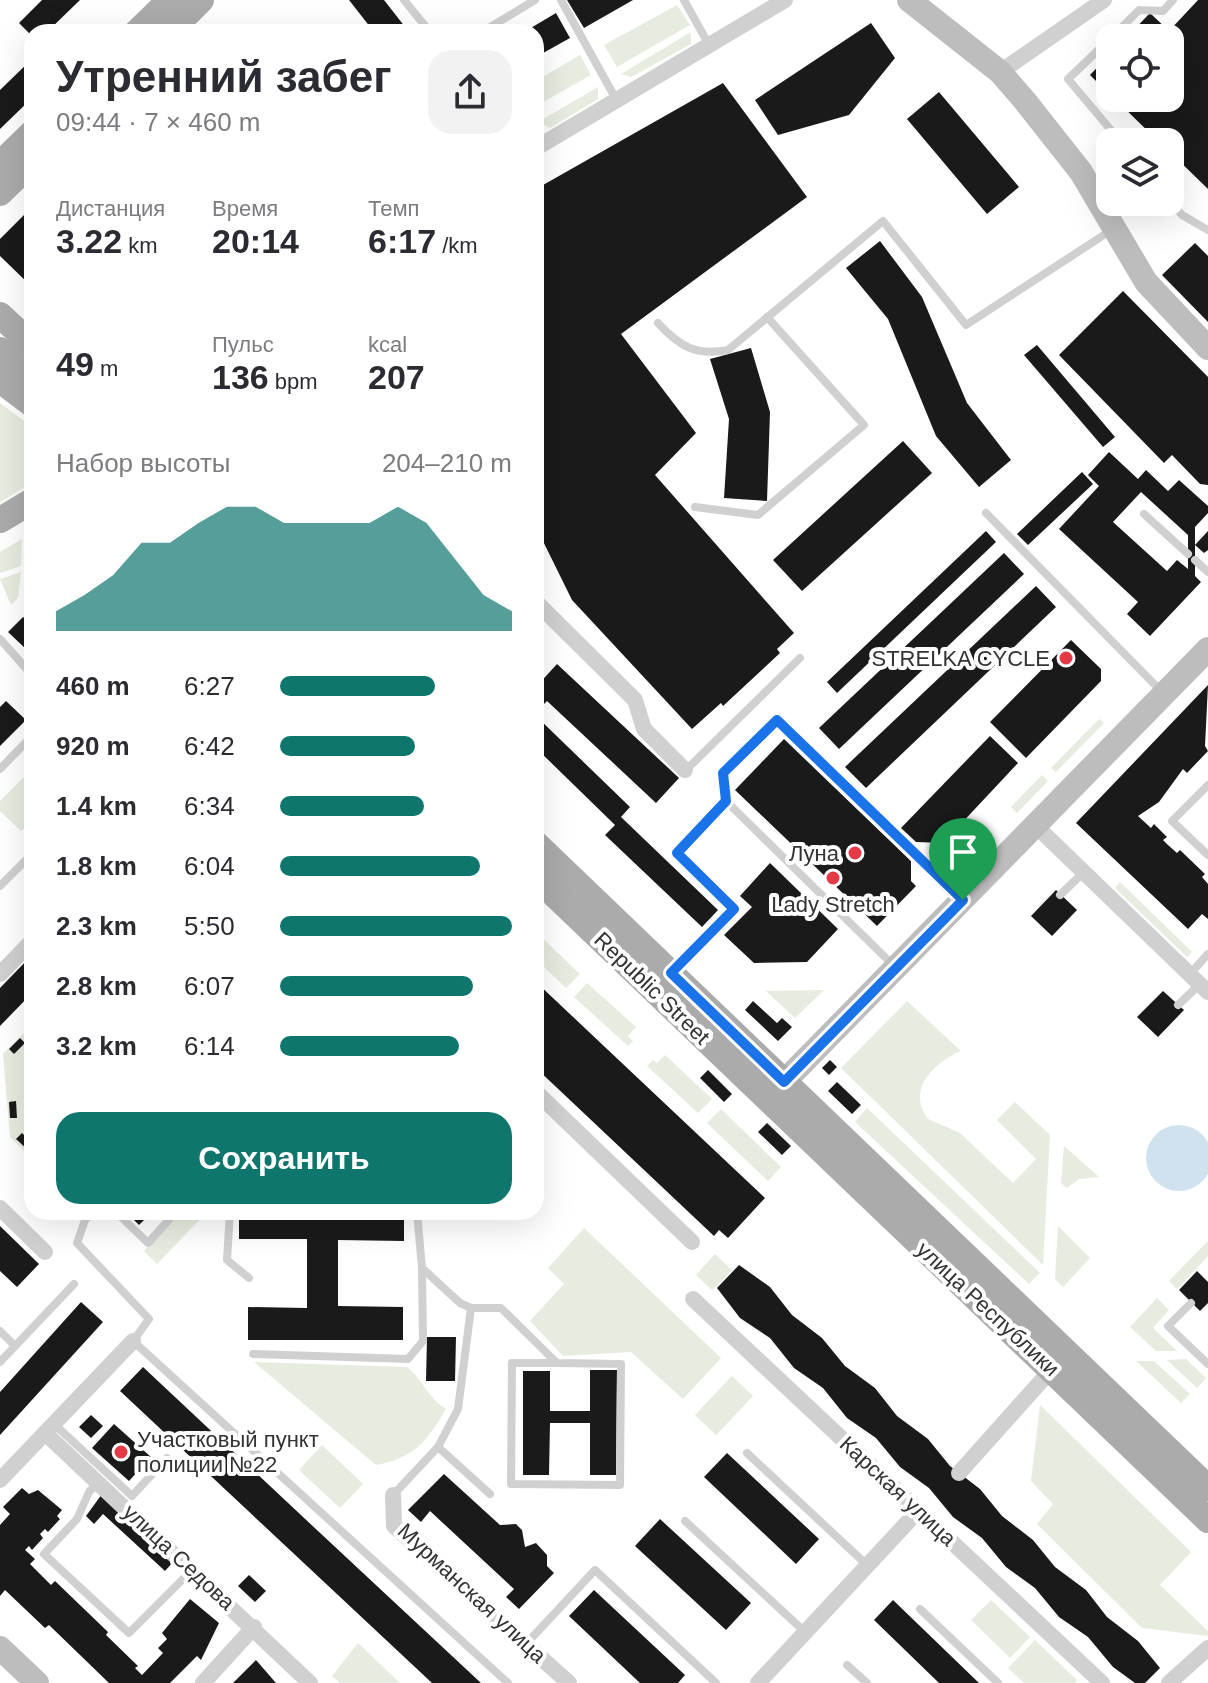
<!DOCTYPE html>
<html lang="ru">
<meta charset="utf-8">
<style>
body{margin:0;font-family:Helvetica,sans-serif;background:#f2f2f3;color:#2b2b33;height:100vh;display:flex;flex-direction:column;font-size:30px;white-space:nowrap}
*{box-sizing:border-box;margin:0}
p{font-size:26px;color:#7c7c81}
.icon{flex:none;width:44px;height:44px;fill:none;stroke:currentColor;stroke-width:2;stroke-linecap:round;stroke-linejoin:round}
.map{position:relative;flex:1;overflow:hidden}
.details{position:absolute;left:24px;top:24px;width:520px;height:1196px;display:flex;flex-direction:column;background:#fff;border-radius:24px;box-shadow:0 8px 32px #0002}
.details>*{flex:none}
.tools{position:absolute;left:1096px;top:24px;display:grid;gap:16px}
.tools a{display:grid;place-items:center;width:88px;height:88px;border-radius:16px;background:#fff;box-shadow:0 8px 32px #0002;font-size:40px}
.pin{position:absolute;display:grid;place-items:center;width:68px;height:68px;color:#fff;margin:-82px -34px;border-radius:50% 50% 50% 0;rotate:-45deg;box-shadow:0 0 8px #0007}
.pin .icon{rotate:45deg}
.round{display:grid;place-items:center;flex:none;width:84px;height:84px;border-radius:24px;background:#f2f2f3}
.head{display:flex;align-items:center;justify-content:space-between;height:136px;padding:0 32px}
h1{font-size:44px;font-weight:700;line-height:60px}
.metrics{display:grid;grid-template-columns:repeat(3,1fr);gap:12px;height:136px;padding:8px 32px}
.metrics div{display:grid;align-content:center}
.metrics b{font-size:34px;font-weight:700}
.metrics small{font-size:22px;font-weight:400}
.metrics p{font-size:22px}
.chart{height:224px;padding:16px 32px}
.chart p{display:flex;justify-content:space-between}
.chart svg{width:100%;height:144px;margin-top:8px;fill:#0f766e;opacity:.7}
.primary-button{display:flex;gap:16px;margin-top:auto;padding:16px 32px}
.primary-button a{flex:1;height:92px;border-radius:24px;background:#0f766e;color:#fff;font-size:32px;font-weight:700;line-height:92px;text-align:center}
ul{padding:0 32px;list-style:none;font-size:26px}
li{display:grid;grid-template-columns:128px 96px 1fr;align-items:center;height:60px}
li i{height:20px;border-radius:10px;background:#0f766e}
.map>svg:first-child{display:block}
.green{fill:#e6ecdf}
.water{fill:#cfe2ee}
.building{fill:#1a1a1a;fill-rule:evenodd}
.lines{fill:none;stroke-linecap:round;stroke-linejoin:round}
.lane{stroke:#d0d0d0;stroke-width:8}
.street{stroke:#d0d0d0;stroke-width:16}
.secondary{stroke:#bdbdbd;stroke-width:24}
.primary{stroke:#ababab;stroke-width:26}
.route-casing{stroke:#fff;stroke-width:16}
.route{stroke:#1a73e8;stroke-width:10}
.poi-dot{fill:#e63946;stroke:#fff;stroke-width:3}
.labels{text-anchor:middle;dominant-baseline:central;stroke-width:8;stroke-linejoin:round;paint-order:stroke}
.poi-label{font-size:22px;fill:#333;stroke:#fff;text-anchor:end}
.street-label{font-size:22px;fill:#333;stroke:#fff}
</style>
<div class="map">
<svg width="1208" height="1683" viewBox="0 0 1208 1683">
<rect width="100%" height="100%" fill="#fff"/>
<g class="green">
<polygon points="677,5 690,25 617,67 604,45"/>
<polygon points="691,32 691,44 631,77 621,74"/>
<polygon points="580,55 591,75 536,106 536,81"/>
<polygon points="598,87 598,99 550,128 538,122"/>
<polygon points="0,403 32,427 32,483 0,502"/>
<polygon points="22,539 21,566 0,573 0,552"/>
<polygon points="21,572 18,598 11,605 0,579"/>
<polygon points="1099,719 1104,723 1056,772 1051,768"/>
<polygon points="32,769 32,821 21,831 0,811 0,801"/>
<polygon points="1042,775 1048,781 1017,813 1011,807"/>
<polygon points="1120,882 1192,952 1187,957 1115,888"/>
<polygon points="536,932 580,974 566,988 536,959"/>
<polygon points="587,983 636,1027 628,1036 633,1041 628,1046 574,997"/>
<polygon points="824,990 795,1018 766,991"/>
<path d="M 907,1001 L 961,1051 C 933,1063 906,1090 928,1119 L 960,1133 L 1013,1183 L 1036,1159 L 997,1120 L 1015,1102 L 1050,1135 L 1043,1265 L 841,1068 Z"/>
<polygon points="32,1025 32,1159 10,1137 3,1054"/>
<polygon points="665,1055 712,1099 698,1113 647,1066 653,1060 657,1063"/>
<polygon points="867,1108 1040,1273 1029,1284 855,1122"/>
<polygon points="721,1109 781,1167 768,1181 707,1123"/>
<polygon points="1064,1146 1099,1177 1079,1179 1067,1188 1061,1183"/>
<polygon points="183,1212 207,1212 157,1264 144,1251"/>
<polygon points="1058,1226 1090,1258 1063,1287 1055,1279"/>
<polygon points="584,1228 721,1358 683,1399 631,1352 563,1356 530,1321 564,1284 548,1268"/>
<polygon points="1208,1241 1208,1256 1177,1289 1169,1281"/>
<polygon points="715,1254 732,1270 712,1290 696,1275"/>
<polygon points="1157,1298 1169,1310 1153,1328 1177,1351 1156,1351 1130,1327"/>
<polygon points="1186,1359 1206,1378 1197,1388 1167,1360"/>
<polygon points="1136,1361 1154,1361 1190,1394 1181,1403"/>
<path d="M 254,1362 L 407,1367 C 423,1380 428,1398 446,1409 C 426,1442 416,1457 376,1465 Z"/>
<polygon points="732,1376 753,1396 716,1435 695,1415"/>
<polygon points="1040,1405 1191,1552 1160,1585 1208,1631 1208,1636 1142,1628 1037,1524 1053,1504 1031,1481"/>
<polygon points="322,1445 363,1484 340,1508 299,1470"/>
<polygon points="991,1600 1030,1637 1010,1658 971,1620"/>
<polygon points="1035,1640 1077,1680 1074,1683 1024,1683 1008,1668"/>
<polygon points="358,1643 400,1683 340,1683 332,1676"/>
</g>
<circle class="water" cx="1179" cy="1158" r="33"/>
<g class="building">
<polygon points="42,0 80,0 47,32 32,32 32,36 19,23"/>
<polygon points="349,0 384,0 409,32 374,32"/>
<polygon points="567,0 633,0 584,28"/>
<polygon points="1198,0 1208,0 1208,189 1170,152 1170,142 1159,142 1114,98 1170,98 1170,38 1126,38 1150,13 1169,31"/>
<polygon points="556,13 570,38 536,57 536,32 524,32"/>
<polygon points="871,23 895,58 849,115 778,135 755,100"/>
<polygon points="1110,54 1110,95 1090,75"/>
<polygon points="32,59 32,98 0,129 0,90"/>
<polygon points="723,83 807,197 621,334 696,433 655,475 794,633 777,649 780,653 723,706 721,703 692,729 572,600 536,527 536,189"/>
<polygon points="939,92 1019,187 987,214 907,119"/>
<polygon points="32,207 32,287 0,256 0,239"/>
<polygon points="880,241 922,297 967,403 1011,460 979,487 936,436 888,319 846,268"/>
<polygon points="1195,243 1208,256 1208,322 1162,275"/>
<polygon points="1123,291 1208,377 1208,485 1200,484 1172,455 1164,463 1059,355"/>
<polygon points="1037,345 1115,437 1103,447 1024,355"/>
<polygon points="751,348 770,412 767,501 724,498 729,419 710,359"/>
<polygon points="903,441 932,473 802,591 773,560"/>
<path d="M 1109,452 L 1138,479 L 1146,470 L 1168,491 L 1179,480 L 1208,506 L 1208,513 L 1195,527 L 1195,576 L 1201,582 L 1150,636 L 1127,614 L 1138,602 L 1059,529 L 1099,486 L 1088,475 ZM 1141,492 L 1188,535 L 1188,569 L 1177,560 L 1167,571 L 1113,522 Z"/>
<polygon points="1082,472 1093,484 1028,545 1017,534"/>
<polygon points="986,531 996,542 837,693 827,682"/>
<polygon points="1208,531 1208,550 1204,553 1195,545"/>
<polygon points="1004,553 1024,574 839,749 819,728"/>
<polygon points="1036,586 1056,607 866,788 845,767"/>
<polygon points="23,617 29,622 32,619 32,650 27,650 8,632"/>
<polygon points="1071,640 1101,669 1101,681 1026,758 990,722"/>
<polygon points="557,664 679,778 656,803 547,701 538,710 536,708 536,687"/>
<polygon points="1208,685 1205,746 1208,751 1187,773 1183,769 1159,802 1138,816 1151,828 1154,824 1167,837 1163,840 1168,845 1177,853 1180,850 1205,874 1202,877 1208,884 1208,919 1202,914 1188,929 1076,823"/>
<polygon points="6,701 26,720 0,746 0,707"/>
<polygon points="536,716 630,807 621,817 718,910 702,927 605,835 615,825 536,748"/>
<polygon points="990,736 1018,763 943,843 916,842 901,828"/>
<polygon points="784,739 911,861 911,881 916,886 877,926 735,790"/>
<polygon points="770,863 838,929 807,962 754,963 724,935 752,907 740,896"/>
<polygon points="1056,890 1077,910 1052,936 1031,916"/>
<polygon points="32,955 32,993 0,1026 0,988"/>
<polygon points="536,982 765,1198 728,1238 719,1230 714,1236 536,1068"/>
<polygon points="1163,991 1184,1010 1158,1037 1137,1017"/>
<polygon points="753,1001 777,1023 782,1018 792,1027 778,1041 745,1010"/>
<polygon points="20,1038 25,1043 14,1054 9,1049"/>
<polygon points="830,1060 837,1067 829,1075 822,1068"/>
<polygon points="708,1070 732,1094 724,1102 700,1078"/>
<polygon points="837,1082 861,1105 852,1114 828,1091"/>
<polygon points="16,1101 17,1118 10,1118 9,1102"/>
<polygon points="767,1123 791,1146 782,1155 758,1132"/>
<polygon points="22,1133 32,1143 28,1150 16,1139"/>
<polygon points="126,1212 152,1212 139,1225"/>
<polygon points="239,1212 404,1212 404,1241 338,1240 338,1306 403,1307 403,1340 248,1340 248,1307 307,1308 307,1239 239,1239"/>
<polygon points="0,1226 39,1264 17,1287 0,1271"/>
<polygon points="739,1265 770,1287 792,1315 822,1338 845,1366 875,1388 897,1416 928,1439 950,1466 980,1489 1002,1516 1033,1540 1055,1567 1086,1590 1107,1617 1138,1641 1160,1668 1145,1683 1135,1683 1113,1667 1088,1637 1059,1617 1035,1588 1006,1567 982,1538 953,1517 929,1488 900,1467 876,1438 847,1418 823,1388 794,1368 770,1338 740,1318 717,1288"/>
<polygon points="1197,1271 1208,1282 1208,1303 1200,1311 1179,1290"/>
<polygon points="81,1302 103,1322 0,1435 0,1392"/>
<polygon points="427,1337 456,1337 455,1381 426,1381"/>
<polygon points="143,1367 318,1531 481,1683 432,1683 120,1391"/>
<polygon points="590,1370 617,1370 616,1475 590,1475 590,1423 550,1423 549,1475 523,1475 523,1371 550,1371 550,1411 590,1411"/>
<polygon points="91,1415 103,1426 91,1438 79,1427"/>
<polygon points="114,1424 151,1457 129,1481 92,1448"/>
<polygon points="727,1453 819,1539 796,1564 704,1477"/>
<polygon points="444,1474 500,1525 516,1524 522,1530 525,1547 536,1543 547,1555 547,1566 554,1573 519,1609 506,1597 514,1589 430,1511 421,1522 408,1510"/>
<polygon points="22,1488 29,1494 38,1490 62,1510 57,1516 60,1519 48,1532 45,1529 40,1534 43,1538 32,1550 29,1546 25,1550 35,1559 30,1564 51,1585 55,1581 108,1632 106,1635 138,1666 135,1668 142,1675 163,1653 158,1648 167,1639 162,1633 190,1599 219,1623 201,1660 197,1656 170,1683 109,1683 49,1625 45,1628 5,1590 0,1596 0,1525 10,1514 3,1507"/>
<polygon points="102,1494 174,1561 165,1571 103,1514 94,1524 86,1516"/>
<polygon points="660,1519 751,1603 726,1630 635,1546"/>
<polygon points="249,1575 266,1591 255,1602 238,1586"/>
<polygon points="594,1590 685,1675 678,1683 640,1683 569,1616"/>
<polygon points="893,1600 979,1683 939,1683 874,1620"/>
<polygon points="256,1660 276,1683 233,1683"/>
</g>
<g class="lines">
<g class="lane">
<polyline points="404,0 430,32"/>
<polyline points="561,0 617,101"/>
<polyline points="684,0 709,45"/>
<polyline points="482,32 535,0"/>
<polyline points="1111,38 1139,10 1163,11 1173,0"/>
<polyline points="1110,39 1068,79 1121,142"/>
<polyline points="1170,201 1182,215 1208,230"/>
<path d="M 658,323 C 680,347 696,356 728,350 L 883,221 L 966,325 L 1113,229"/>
<polyline points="695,507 758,515 864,425 767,317"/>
<polyline points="986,513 1161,691"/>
<polyline points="1144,514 1188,554"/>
<polyline points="1195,560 1208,572"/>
<polyline points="0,639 32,675"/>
<polyline points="0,769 32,736"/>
<polyline points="686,770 800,658"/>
<polyline points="1208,785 1172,821 1208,855"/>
<polyline points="726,801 895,967"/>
<polyline points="0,886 32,854"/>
<polyline points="1060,895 1083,873"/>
<polyline points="674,970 734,909 677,853 726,801 723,773 777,720 961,898"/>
<polyline points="1190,974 1208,954"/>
<polyline points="1178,1005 1200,984"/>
<polyline points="93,1212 85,1220 77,1243 149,1319 133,1341 508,1683"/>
<polyline points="116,1212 148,1243 176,1212"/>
<polyline points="230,1212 227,1260 249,1278"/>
<polyline points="1191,1303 1168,1326 1208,1364"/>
<polyline points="471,1308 501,1308 557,1363 621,1364 620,1485 511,1484 512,1363 557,1363"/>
<polyline points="0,1331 15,1346"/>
<polyline points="253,1354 408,1359 423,1341 422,1268"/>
<polyline points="0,1362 74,1284"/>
<polyline points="54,1424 132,1496 167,1458"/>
<polyline points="438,1447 490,1494"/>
<polyline points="747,1453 867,1565"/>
<polyline points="98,1482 89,1492 77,1519 44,1554 129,1633 192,1570"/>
<polyline points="393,1495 438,1447 458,1409 471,1308 460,1303 422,1268 417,1212"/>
<polyline points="685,1521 805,1632"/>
<polyline points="920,1609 998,1683"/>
<polyline points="526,1644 595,1570 716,1683"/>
<polyline points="847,1665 867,1683"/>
</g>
<g class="street">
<polyline points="1000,72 1104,0"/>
<polyline points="536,148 785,0"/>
<polyline points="536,602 635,700 644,729 685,770"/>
<polyline points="1037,827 1208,992"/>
<polyline points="0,974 32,941"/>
<polyline points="536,1092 692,1242"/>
<polyline points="0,1208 45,1252"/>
<polyline points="693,1299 1102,1683"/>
<polyline points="45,1433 310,1683"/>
<polyline points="959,1473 1052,1369"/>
<polyline points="0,1480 133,1341"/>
<polyline points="393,1495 394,1526 569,1683"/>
<polyline points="203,1683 254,1627"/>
<polyline points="758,1683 919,1510"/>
<polyline points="1169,1683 1208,1648"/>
</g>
<g class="secondary">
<polyline points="909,0 1000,72 1025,101 1081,172 1146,282 1208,348"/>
<polyline points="772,1094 1208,649"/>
<polyline points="0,1648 37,1683"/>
</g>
<g class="primary">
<polyline points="137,32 170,0"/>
<polyline points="169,32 201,0"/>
<polyline points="0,164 32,133"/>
<polyline points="0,193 32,162"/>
<polyline points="0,315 32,345"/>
<polyline points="0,350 32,380"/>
<polyline points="0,380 32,404"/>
<polyline points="0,520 32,501"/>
<polyline points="536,844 1208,1488"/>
<polyline points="536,877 1208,1520"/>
</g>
</g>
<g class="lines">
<g class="route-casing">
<polygon id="route" points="777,720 963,900 784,1082 671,973 734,909 677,853 726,801 723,773"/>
</g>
<use href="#route" class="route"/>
</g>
<g class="poi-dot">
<circle cx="1066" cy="658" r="8"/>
<circle cx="855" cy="853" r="8"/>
<circle cx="833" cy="878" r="8"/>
<circle cx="121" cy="1452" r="8"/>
</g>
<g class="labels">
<g class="poi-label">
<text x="1050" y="658">STRELKA CYCLE</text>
<text x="839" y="853">Луна</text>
<text x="833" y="904" text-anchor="middle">Lady Stretch</text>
<text x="137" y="1439" text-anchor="start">Участковый пункт<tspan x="137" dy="25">полиции №22</tspan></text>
</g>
<g class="street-label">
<text transform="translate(652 988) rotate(44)">Republic Street</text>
<text transform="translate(988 1309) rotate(43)">улица Республики</text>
<text transform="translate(898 1491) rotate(43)">Карская улица</text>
<text transform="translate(179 1557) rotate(43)">улица Седова</text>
<text transform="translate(472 1593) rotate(43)">Мурманская улица</text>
</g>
</g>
</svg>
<div class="tools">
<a><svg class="icon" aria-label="locate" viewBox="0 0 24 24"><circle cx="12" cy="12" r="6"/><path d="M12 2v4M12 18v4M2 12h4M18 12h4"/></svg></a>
<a><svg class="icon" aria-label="layers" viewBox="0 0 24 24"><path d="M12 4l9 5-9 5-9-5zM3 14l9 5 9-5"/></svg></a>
</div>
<div class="pin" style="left:963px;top:900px;background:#1e9e55"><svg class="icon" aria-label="arrive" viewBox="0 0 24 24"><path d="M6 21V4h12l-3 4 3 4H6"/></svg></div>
<section class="details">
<div class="head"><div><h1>Утренний забег</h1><p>09:44 · 7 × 460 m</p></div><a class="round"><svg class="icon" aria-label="share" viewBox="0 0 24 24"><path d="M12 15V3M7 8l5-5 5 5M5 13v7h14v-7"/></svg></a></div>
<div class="metrics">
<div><p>Дистанция</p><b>3.22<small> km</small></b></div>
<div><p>Время</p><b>20:14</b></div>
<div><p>Темп</p><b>6:17<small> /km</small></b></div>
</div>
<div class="metrics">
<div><b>49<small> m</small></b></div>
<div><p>Пульс</p><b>136<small> bpm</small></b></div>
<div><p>kcal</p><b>207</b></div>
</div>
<div class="chart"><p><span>Набор высоты</span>204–210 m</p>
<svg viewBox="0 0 160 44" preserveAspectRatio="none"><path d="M0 44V38L10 33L20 27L30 17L40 17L50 11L60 6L70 6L80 11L90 11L100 11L110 11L120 6L130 11L140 22L150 33L160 38V44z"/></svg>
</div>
<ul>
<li><b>460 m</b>6:27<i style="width:67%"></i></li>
<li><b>920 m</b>6:42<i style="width:58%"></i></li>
<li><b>1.4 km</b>6:34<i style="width:62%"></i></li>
<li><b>1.8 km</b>6:04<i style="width:86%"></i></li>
<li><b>2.3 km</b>5:50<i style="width:100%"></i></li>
<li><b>2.8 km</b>6:07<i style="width:83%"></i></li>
<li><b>3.2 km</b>6:14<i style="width:77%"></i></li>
</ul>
<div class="primary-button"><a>Сохранить</a></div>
</section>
</div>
